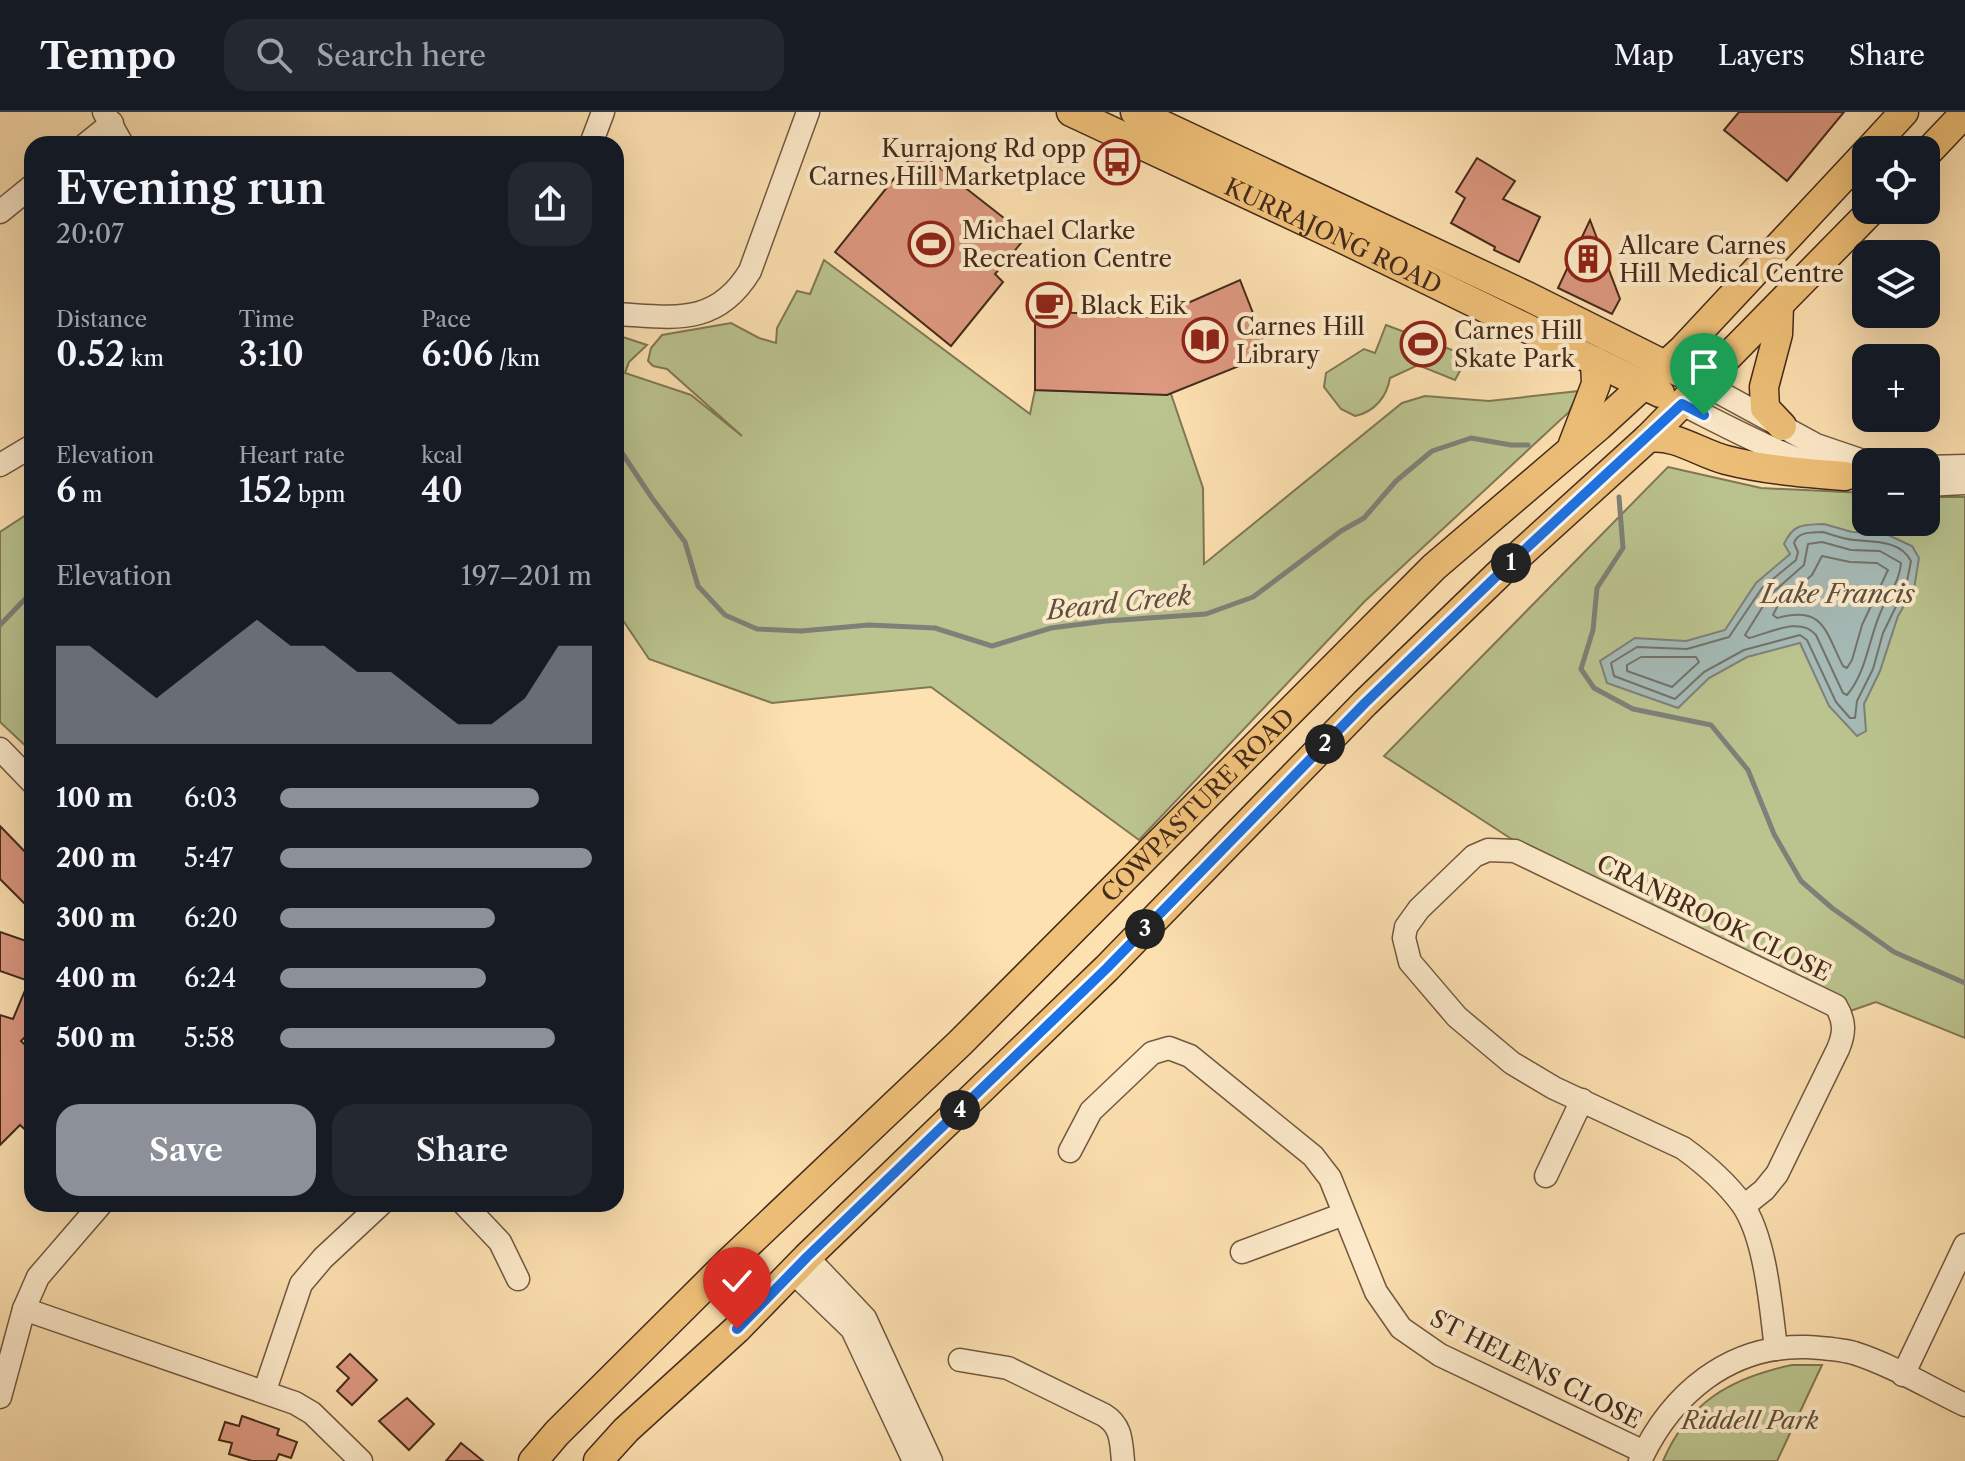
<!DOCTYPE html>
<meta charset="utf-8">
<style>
body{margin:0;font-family:"Libre Caslon Text",serif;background:#242831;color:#f1f3f6;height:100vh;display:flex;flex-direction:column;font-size:30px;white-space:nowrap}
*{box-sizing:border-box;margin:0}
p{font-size:26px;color:#9ea1a6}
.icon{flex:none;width:44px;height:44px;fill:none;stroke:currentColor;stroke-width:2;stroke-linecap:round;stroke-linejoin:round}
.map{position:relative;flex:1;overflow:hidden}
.drawer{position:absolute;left:24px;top:24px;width:600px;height:1076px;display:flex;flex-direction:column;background:#171b24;border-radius:24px;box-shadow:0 8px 32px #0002}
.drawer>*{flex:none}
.tools{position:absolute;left:1852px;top:24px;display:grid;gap:16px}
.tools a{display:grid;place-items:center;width:88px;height:88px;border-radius:16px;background:#171b24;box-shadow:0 8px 32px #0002;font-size:40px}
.pin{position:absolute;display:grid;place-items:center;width:68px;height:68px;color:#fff;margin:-82px -34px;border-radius:50% 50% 50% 0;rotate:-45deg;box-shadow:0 0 8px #0007}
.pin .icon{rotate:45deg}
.km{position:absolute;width:40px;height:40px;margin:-20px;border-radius:50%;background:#222;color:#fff;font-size:22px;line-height:40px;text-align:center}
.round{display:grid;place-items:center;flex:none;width:84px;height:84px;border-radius:24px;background:#242831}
.summary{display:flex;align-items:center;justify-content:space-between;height:136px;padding:0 32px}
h1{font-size:44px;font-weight:600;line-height:60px}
.metrics{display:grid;grid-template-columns:repeat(3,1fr);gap:12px;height:136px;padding:8px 32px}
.metrics div{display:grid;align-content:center}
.metrics b{font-size:34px;font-weight:600}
.metrics small{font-size:22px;font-weight:400}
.metrics p{font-size:22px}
.chart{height:224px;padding:16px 32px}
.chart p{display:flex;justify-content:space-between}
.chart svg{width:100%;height:144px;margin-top:8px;fill:#8c9099;opacity:.7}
.primary-button{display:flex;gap:16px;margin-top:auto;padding:16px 32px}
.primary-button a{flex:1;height:92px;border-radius:24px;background:#8c9099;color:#fff;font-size:32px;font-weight:600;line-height:92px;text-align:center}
.primary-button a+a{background:#242831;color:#f1f3f6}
ul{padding:0 32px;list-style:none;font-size:26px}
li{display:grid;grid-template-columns:128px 96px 1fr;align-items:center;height:60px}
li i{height:20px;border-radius:10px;background:#8c9099}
header{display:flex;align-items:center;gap:48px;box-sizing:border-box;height:112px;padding:0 40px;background:#171b24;border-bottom:2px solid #363941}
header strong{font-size:38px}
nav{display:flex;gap:44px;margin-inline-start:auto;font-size:28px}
.search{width:560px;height:72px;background:#242831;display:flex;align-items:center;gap:20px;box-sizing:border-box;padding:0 28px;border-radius:24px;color:#9ea1a6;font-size:30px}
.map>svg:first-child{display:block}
.green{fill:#bbc48f;stroke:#807855;stroke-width:2}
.water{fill:#a5bbb7;stroke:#7e8179;stroke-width:2}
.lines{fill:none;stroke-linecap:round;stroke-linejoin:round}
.shore{stroke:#747369;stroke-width:2}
.stream{stroke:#7e8179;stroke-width:5}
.building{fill:#dd9880;stroke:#442b1b;stroke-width:2}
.minor-casing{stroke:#725840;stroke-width:25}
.major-casing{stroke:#442b1b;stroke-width:31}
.minor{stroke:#feeccc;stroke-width:22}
.major{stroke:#efc078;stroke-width:28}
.route-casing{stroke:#fff;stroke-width:16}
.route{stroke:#1a73e8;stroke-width:10}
.labels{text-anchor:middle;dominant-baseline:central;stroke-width:8;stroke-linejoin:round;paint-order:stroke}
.poi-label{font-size:24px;fill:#442b1b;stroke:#feeccc;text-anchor:start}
.street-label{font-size:24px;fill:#442b1b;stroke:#feeccc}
.park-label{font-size:24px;font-style:italic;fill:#625138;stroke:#feeccc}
.water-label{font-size:26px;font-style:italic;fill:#5c4f42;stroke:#feeccc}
</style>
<header>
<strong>Tempo</strong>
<div class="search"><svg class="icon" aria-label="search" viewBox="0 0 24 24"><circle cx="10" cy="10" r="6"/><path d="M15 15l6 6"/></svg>Search here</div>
<nav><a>Map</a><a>Layers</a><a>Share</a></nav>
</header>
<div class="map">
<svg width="1965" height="1349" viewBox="0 0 1965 1349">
<rect width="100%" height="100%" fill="#fee1b1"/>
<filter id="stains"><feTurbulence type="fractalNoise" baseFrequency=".0025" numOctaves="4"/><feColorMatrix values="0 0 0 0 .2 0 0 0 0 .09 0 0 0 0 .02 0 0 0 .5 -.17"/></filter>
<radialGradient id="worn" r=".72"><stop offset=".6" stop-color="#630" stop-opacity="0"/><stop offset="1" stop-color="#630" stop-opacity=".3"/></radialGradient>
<g class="green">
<polygon points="824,148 1030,302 1035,278 1171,282 1203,376 1204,452 1402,291 1425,284 1489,289 1579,279 1569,300 1364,490 1139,728 931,575 772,591 649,547 616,498 616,227 623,225 647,233 629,250 625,261 691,283 742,324 667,257 653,254 648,249 651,236 662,223 731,211 759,226 776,231 777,216 797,179 810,182"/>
<path d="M 1386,213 L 1468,244 L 1455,268 L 1418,253 L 1390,266 C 1387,284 1375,300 1355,304 L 1341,297 L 1324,275 L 1326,261 L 1364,237 L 1375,241 Z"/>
<polygon points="1668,355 1761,376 1866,381 1866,410 1926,410 1926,385 1965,385 1965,926 1876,890 1850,899 1828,881 1513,728 1384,644"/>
<polygon points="32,399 32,640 0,610 0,420"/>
<path d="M 1792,1253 L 1822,1253 L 1777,1349 L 1663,1349 C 1688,1290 1731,1266 1792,1253 Z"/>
</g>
<path class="water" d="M 1824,412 L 1852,420 L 1884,421 L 1912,434 L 1919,446 L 1914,477 L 1898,504 L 1880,559 L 1864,592 L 1866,619 L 1857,624 L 1829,594 L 1800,531 L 1747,545 L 1709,566 L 1678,596 L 1607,571 L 1600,549 L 1635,526 L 1686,529 L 1725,518 L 1756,471 L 1790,442 L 1784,432 C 1794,411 1803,413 1824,412 Z"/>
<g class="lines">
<g class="shore">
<path d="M 1823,420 C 1833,423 1844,427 1854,428 C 1874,430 1900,428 1911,449 L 1906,474 L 1883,521 L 1873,557 L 1857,589 L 1855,606 L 1850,606 L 1836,590 L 1807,528 L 1800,523 L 1744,538 L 1704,560 L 1675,587 L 1614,564 L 1611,551 L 1637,535 L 1687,537 L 1729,525 L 1762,476 L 1796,448 L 1798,440 L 1794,431 C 1798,419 1812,421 1823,420 Z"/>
<path d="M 1822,430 L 1851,438 L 1880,439 L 1901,451 C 1900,469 1889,481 1882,497 C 1869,524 1867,560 1847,583 L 1843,581 L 1816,523 C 1800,504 1770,521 1749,526 L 1745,523 L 1770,483 L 1804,453 L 1808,432 Z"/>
<path d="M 1822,444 L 1850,450 L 1877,451 L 1888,458 L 1862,513 L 1852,548 L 1847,556 L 1843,554 C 1825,519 1824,493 1777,506 L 1773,503 L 1779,491 L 1812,463 Z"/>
<polygon points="1641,545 1696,545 1699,550 1672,575 1627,559 1627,553"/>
</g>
<g class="stream">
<polyline points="616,332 652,386 685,430 698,474 725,503 757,517 801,519 869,513 935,516 992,534 1051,516 1106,509 1206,502 1253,485 1341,419 1364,406 1396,369 1432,339 1471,326 1511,333 1528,333"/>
<polyline points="1619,385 1623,436 1597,476 1593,518 1581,557 1594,576 1633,597 1711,613 1748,658 1774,722 1801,769 1832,796 1894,840 1965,871"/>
<polyline points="0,513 26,486 32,471"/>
</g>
</g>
<g class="building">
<polygon points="1739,0 1844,0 1787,69 1724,18"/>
<polygon points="917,38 1027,124 995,162 1003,170 951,234 835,140"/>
<polygon points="1477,46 1515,69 1503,87 1540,105 1519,150 1494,138 1495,135 1451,111 1465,86 1456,80"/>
<polygon points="1590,108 1620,187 1612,202 1558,176"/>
<polygon points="1240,168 1269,242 1167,283 1035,278 1035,199 1156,205"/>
<polygon points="0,714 32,747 32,799 0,767"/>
<polygon points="0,820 32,831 32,918 21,929 32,940 32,1024 20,1013 0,1033 0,903 13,907 29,869 0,859"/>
<polygon points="350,1242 377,1268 352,1293 337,1279 349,1266 337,1255"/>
<polygon points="407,1286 434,1312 409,1338 379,1309"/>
<polygon points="242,1304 279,1317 277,1323 297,1330 291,1346 279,1342 276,1349 252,1349 229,1342 232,1331 219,1328 225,1310 239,1314"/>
<polygon points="461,1331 483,1349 446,1349"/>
</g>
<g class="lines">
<g class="minor-casing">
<g id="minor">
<polyline points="104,0 122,32"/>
<polyline points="86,32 112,11"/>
<polyline points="591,32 603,0"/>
<polyline points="0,100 32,74"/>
<path d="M 616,202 C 673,205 716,215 750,159 L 808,0"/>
<polyline points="1702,271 1816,333 1866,350"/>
<path d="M 1682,292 C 1736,319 1807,358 1866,368"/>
<polyline points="0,353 32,334"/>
<polyline points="1926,355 1965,354"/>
<polyline points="1926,373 1965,371"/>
<polyline points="0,637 32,670"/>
<polyline points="1070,1039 1091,999 1152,941 1169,936 1190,944 1313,1044 1330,1066 1376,1180 1401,1216 1440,1243 1644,1340"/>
<polyline points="1546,1064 1582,988"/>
<polyline points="464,1092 500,1130 518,1167"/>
<path d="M 1744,1094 L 1764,1078 L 1777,1062 L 1838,937 C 1845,921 1845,909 1836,894 L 1515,739 L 1488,738 L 1474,744 L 1419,797 L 1406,815 L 1404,826 L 1410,850 L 1457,905 L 1512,951 L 1554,976 L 1683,1036 C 1705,1052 1726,1070 1742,1092 C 1766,1126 1771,1197 1776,1237"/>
<polyline points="1242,1140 1344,1102"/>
<polyline points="807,1145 865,1206 931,1349"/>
<polyline points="793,1160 852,1217 914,1349"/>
<polyline points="24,1197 295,1291 312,1301 361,1349"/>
<path d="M 960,1248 L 1008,1256 L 1104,1303 C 1122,1314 1121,1330 1123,1349"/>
<polyline points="1903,1263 1965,1133"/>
<polyline points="265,1278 301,1172 323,1146 381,1092"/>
<polyline points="0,1285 24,1197 38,1165 101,1092"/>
<path d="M 1640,1349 C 1671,1282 1729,1233 1806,1235 C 1822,1236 1839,1237 1854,1241 C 1892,1253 1929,1276 1965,1293"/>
</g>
</g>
<g class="major-casing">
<g id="major">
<path id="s1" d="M 1071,0 L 1341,126 L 1660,281"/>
<polyline points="1135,0 1529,185 1679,260"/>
<polyline points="1869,38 1904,0"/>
<polyline points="1926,42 1965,1"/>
<polyline points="1779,194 1778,222 1764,275 1765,296 1782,314"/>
<path d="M 1648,326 C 1676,322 1699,341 1726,348 C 1765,358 1805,361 1845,364"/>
<polyline points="1573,332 1596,272 1595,249"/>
<path id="s2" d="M 533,1349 L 557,1321 L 729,1150 L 960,931 L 1434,455 L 1599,314 L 1682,238 L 1866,41"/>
<polyline points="598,1349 626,1318 737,1217 807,1145 1107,856 1365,591 1506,455 1648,326 1872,98"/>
</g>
</g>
<use href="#minor" class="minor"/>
<use href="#major" class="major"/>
</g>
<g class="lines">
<g class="route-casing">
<polyline id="route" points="737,1217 807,1145 1107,856 1365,591 1506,455 1682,292 1704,303"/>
</g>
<use href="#route" class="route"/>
</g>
<defs>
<g id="bus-ring" transform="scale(2.3)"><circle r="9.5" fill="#feeccc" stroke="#8f2418" stroke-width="1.5"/><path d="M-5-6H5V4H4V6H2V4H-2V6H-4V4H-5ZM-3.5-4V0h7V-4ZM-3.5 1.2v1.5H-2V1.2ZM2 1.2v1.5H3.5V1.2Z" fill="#8f2418"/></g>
<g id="stadium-ring" transform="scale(2.3)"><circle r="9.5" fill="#feeccc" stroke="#8f2418" stroke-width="1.5"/><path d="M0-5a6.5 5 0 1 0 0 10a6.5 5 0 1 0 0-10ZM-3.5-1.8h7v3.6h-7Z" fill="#8f2418"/></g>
<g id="building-ring" transform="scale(2.3)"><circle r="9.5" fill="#feeccc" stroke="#8f2418" stroke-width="1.5"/><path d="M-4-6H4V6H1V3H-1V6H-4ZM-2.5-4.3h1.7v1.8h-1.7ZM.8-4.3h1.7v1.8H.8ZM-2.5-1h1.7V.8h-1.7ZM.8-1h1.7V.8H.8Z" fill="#8f2418"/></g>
<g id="cafe-ring" transform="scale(2.3)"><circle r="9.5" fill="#feeccc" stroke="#8f2418" stroke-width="1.5"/><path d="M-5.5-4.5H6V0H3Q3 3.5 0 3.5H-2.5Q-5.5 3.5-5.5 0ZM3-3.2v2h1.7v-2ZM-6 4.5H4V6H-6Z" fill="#8f2418"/></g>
<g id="library-ring" transform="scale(2.3)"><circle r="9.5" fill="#feeccc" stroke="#8f2418" stroke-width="1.5"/><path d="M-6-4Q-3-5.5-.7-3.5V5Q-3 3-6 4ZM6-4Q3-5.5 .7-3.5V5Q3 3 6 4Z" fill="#8f2418"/></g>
</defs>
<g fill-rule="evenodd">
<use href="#bus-ring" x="1117" y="50"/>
<use href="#stadium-ring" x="931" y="132"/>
<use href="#building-ring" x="1588" y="147"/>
<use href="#cafe-ring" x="1049" y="193"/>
<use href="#library-ring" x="1205" y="228"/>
<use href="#stadium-ring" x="1423" y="232"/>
</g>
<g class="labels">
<g class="poi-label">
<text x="1086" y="36" text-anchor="end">Kurrajong Rd opp<tspan x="1086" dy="28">Carnes Hill Marketplace</tspan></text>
<text x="962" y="118">Michael Clarke<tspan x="962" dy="28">Recreation Centre</tspan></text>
<text x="1619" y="133">Allcare Carnes<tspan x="1619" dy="28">Hill Medical Centre</tspan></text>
<text x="1080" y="193">Black Eik</text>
<text x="1236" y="214">Carnes Hill<tspan x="1236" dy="28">Library</tspan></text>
<text x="1454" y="218">Carnes Hill<tspan x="1454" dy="28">Skate Park</tspan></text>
</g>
<g class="street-label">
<text stroke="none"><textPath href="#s1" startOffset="290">KURRAJONG ROAD</textPath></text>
<text stroke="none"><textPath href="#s2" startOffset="934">COWPASTURE ROAD</textPath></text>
<text transform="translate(1714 806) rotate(26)">CRANBROOK CLOSE</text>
<text transform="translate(1536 1257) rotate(27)">ST HELENS CLOSE</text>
</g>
<g class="park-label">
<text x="1750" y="1308">Riddell Park</text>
</g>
<g class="water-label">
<text x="1838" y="482">Lake Francis</text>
<text transform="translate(1119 491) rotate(-6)">Beard Creek</text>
</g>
</g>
<rect width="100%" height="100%" filter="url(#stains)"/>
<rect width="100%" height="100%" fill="url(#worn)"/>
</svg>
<div class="tools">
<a><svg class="icon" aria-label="locate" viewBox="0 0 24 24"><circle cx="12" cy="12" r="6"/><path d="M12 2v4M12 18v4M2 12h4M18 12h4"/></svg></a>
<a><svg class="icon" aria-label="layers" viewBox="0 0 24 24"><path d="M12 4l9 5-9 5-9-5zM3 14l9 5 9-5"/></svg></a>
<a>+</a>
<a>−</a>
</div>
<div class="pin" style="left:1704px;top:303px;background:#1e9e55"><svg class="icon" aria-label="arrive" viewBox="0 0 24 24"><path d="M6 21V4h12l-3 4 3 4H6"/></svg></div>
<div class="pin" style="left:737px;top:1217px;background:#d93025"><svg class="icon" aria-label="check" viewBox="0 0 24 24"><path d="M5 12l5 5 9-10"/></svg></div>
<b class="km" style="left:1511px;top:451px">1</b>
<b class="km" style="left:1325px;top:632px">2</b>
<b class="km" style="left:1145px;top:817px">3</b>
<b class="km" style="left:960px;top:998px">4</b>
<section class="drawer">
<div class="summary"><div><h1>Evening run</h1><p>20:07</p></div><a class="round"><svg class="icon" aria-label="share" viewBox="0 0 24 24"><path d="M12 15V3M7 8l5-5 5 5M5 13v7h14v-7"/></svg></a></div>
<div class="metrics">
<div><p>Distance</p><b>0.52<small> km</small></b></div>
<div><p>Time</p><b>3:10</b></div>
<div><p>Pace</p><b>6:06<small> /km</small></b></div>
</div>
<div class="metrics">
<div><p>Elevation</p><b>6<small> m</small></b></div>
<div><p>Heart rate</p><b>152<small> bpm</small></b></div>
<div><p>kcal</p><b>40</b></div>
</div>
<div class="chart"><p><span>Elevation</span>197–201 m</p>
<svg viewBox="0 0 160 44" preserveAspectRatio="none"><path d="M0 44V14L10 14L20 22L30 30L40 22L50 14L60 6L70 14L80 14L90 22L100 22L110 30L120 38L130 38L140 30L150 14L160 14V44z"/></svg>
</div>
<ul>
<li><b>100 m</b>6:03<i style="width:83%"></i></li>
<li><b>200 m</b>5:47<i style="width:100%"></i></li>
<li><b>300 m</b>6:20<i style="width:69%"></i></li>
<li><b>400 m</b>6:24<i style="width:66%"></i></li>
<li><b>500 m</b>5:58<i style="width:88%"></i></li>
</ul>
<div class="primary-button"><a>Save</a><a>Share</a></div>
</section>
</div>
